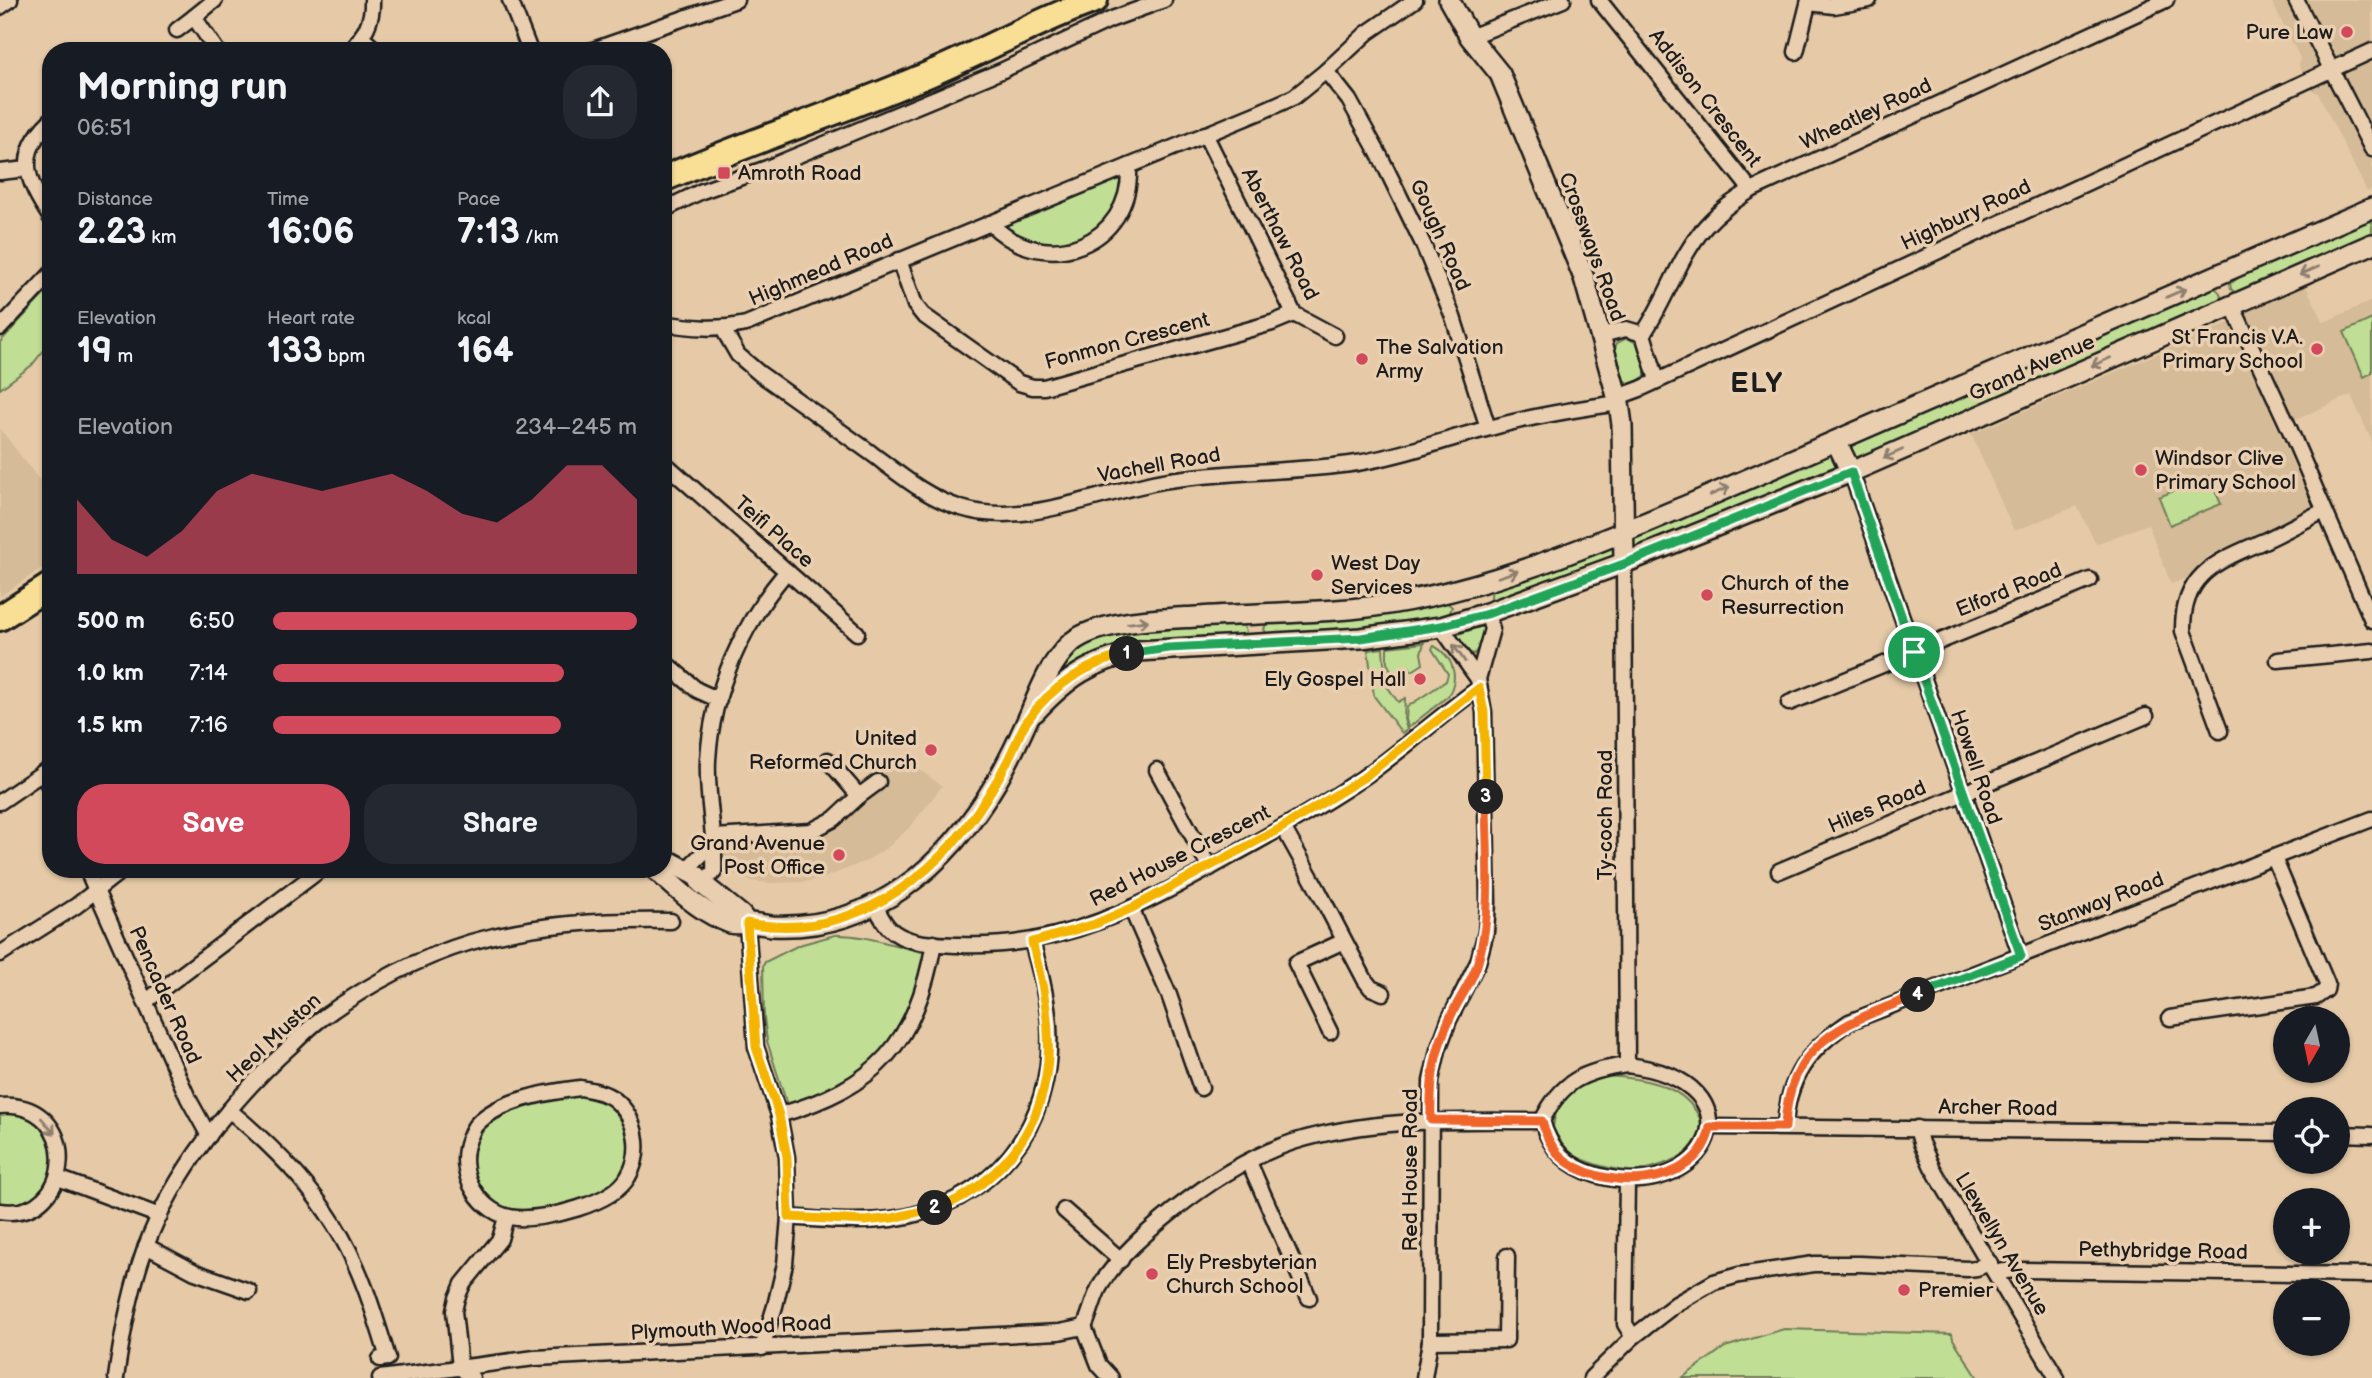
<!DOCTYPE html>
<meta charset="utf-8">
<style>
body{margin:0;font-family:"Balsamiq Sans",sans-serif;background:#242831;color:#f1f3f6;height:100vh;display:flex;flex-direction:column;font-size:26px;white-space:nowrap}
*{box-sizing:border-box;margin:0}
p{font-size:23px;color:#9ea1a6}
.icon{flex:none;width:38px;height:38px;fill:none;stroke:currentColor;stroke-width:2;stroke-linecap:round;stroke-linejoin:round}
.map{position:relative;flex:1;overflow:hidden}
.sheet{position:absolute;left:42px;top:42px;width:630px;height:836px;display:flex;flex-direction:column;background:#171b24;border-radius:28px;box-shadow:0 2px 5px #0004}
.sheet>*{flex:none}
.needle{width:46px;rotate:189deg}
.buttons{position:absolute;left:2273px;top:1006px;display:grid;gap:14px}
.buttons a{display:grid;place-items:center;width:77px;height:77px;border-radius:50%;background:#171b24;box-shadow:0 2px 5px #0004;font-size:35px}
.pin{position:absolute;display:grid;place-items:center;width:60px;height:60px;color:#fff;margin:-30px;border:4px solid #fff;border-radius:50%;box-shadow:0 2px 7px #0007}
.km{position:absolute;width:35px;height:35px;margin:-18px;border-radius:50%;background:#222;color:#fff;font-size:19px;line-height:35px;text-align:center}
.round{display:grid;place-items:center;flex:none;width:74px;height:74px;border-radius:28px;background:#242831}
.summary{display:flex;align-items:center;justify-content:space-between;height:119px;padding:0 35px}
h1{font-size:38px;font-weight:700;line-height:52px}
.metrics{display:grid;grid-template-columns:repeat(3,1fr);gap:10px;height:119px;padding:7px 35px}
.metrics div{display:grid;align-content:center}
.metrics b{font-size:35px;font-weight:700}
.metrics small{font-size:19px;font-weight:400}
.metrics p{font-size:19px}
.chart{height:196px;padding:14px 35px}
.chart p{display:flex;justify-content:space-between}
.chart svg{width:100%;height:126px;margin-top:7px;fill:#d1495b;opacity:.7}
.primary-button{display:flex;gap:14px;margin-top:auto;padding:14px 35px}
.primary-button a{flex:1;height:80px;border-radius:28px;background:#d1495b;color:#fff;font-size:28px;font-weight:700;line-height:80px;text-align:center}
.primary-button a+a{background:#242831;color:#f1f3f6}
ul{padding:0 35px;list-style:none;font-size:23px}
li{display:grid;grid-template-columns:112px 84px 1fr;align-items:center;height:52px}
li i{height:18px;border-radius:9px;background:#d1495b}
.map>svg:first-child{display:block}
.built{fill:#d5bb97}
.green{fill:#c1de95;stroke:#6e7d58;stroke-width:2}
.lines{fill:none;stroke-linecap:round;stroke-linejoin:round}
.street-casing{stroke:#1c1c1c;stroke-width:19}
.secondary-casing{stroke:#1c1c1c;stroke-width:24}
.highway-casing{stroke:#1c1c1c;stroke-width:30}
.street{stroke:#e9ceb0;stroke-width:14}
.secondary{stroke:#e9ceb0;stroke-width:19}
.highway{stroke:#f9df96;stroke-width:24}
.oneway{stroke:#8d7e6d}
.split-1-casing{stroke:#fff;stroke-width:14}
.split-2-casing{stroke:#fff;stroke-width:14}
.split-3-casing{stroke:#fff;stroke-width:14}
.split-4-casing{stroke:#fff;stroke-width:14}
.split-5-casing{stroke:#fff;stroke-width:14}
.split-1{stroke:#22a559;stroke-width:9}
.split-2{stroke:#f5b400;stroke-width:9}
.split-3{stroke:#f5b400;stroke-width:9}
.split-4{stroke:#f0652b;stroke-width:9}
.split-5{stroke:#22a559;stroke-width:9}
.poi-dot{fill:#d1495b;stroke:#e9ceb0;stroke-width:2.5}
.labels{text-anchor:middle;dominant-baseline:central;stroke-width:7;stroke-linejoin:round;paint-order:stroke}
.poi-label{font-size:21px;fill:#1c1c1c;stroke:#e9ceb0;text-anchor:start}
.street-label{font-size:21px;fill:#1c1c1c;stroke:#e9ceb0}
.district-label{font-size:28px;font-weight:bold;letter-spacing:2px;fill:#1c1c1c;stroke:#e9ceb0}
</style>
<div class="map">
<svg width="2372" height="1378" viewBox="0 0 2372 1378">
<rect width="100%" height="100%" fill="#e6caa7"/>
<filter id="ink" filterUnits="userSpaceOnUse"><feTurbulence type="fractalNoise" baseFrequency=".0143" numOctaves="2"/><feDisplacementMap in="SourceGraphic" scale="14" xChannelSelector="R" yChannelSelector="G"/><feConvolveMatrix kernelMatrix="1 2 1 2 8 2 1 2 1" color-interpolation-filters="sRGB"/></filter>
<g filter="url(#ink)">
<g class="built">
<polygon points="2271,0 2372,0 2372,189 2367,192 2318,93 2312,90 2299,66 2300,58"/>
<polygon points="2305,285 2324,322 2372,301 2372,442 2351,395 2294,420 2246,311"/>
<polygon points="2231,322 2312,507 2262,532 2208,556 2187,578 2171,584 2148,524 2096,544 2077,506 2014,531 1971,434"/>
<polygon points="0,429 51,495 51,562 0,596"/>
<polygon points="898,754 942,786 911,826 888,847 866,861 824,878 804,882 769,883 750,881 734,874 727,857 722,857 721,844 817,835 836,824 887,783 878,772"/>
</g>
<g class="green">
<polygon points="1121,176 1123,192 1105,223 1069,245 1029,244 1004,226 1005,223"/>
<polygon points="2372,217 2372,238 2237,294 2231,289 2230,284 2246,272"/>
<polygon points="51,287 51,346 44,350 32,365 0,389 0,342"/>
<path d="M 2213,287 C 2220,291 2223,295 2219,303 L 1858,462 L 1850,451 L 1853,444 Z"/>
<polygon points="2372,319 2372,373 2364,377 2344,332"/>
<polygon points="1627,338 1637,343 1645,368 1645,376 1632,384 1623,380 1614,351 1617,343"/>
<polygon points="1832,454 1835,456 1839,468 1638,550 1631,545 1632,536"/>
<polygon points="2209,476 2221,504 2170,525 2159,497"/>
<polygon points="1614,546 1618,556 1495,602 1491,597 1492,588"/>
<polygon points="1445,601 1452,607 1448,617 1406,627 1267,635 1264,629 1268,621"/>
<polygon points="1242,623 1246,631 1243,637 1212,641 1059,681 1054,678 1071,657 1086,644 1116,630"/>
<polygon points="1486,625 1484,640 1474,654 1468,652 1455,635"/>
<polygon points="1424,643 1421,653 1423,664 1412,671 1409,667 1394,676 1387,663 1387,647"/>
<path d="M 1434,646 C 1453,656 1460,677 1448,696 L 1408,728 L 1406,719 L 1407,707 L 1446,681 L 1448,674 L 1432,649 Z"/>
<polygon points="1383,648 1384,664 1393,679 1387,686 1398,702 1405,698 1404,719 1407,730 1402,733 1374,696 1368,650"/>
<path d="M 835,935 C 867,934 895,947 927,953 L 919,989 L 888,1047 L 848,1081 L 790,1107 L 786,1101 L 767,1041 L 764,1018 L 763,966 L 765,962 L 799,945 Z"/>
<path d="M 1607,1076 C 1640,1078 1679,1083 1697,1113 C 1702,1120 1702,1129 1698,1137 C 1691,1149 1684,1156 1671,1161 C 1659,1166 1648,1170 1635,1171 C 1610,1171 1545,1156 1554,1121 C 1556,1113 1558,1102 1564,1096 C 1574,1086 1594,1081 1607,1076 Z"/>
<polygon points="590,1094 604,1100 622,1116 632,1139 631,1158 619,1182 596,1198 525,1214 504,1210 485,1198 474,1174 472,1149 486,1126 519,1107 560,1097"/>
<path d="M 0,1112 C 8,1113 20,1112 27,1115 C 57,1130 64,1175 36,1196 C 25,1204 13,1204 0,1204 Z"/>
<polygon points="1784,1329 1952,1334 1953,1339 1978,1378 1682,1378 1725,1347"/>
</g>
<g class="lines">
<g class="street-casing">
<g id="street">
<polyline points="215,0 194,17 217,51"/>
<polyline points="510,0 530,51"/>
<polyline points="1599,0 1751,190"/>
<polyline points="2296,0 2372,149"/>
<polyline points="1809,3 1834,6 1869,0"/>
<polyline points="0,7 10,0"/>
<polyline points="177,30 194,17"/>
<polyline points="361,37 377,51"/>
<polyline points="1470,37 1563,0"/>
<path d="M 350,51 C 364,35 373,22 372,0"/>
<polyline points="590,51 736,0"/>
<polyline points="1796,52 1809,0"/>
<polyline points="1326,71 1349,100 1381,158 1423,244 1453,317 1488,428"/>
<path d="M 51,120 C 14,155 27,181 51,218"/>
<polyline points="1205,134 1294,314 1335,336"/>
<polyline points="0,172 27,169"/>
<polyline points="663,210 702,191 767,168 1001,71 1112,19 1164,0"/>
<path d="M 990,223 C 1044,279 1133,245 1129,166"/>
<polyline points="899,260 915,305 923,315 1019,383 1033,387 1044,387 1272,323 1294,314"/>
<polyline points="2232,305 2289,428 2372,620"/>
<path d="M 663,323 C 692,328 717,330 746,324 L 1260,112 L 1294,97 L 1326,71 L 1367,33 L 1415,0"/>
<polyline points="0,328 51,274"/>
<path d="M 723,329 L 738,355 L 759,373 C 797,400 834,427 871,453 C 899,474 927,498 961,508 C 1024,528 1100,492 1163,481 C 1227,470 1293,473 1357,463 C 1403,456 1445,439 1490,428 C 1532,416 1576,409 1619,403"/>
<path d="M 1643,334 C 1666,301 1678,258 1705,227 C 1719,211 1734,201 1751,190 L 2166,0"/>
<polyline points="1601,335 1626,329 1643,334 1657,380"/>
<polyline points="1618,397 1640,389 2372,51"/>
<polyline points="663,462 857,633"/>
<polyline points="1851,472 2021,956"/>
<polyline points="1624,563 1627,1065"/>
<polyline points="2278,660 2372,651"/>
<polyline points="663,661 697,690 719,700"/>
<polyline points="1478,679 1492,629 1487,613"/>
<polyline points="1789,703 2090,580"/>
<path d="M 2220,731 L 2183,631 C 2182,572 2219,561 2266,540 C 2286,531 2304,520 2324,511"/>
<polyline points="1157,770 1210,868"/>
<polyline points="42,773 51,789"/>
<polyline points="859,796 878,782"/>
<polyline points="0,802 51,767"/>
<polyline points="1283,827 1318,890 1365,980 1371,988 1383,993"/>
<polyline points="714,837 811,831 834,819 859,796 828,760"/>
<polyline points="87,870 188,1098 209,1136"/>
<polyline points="1779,871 2146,716"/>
<polyline points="688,873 690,866 713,843"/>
<path d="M 701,883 L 714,872 C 716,835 706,796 708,760 C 712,691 742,624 787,571"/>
<path d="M 875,905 C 879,913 883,922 889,928 C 905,945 937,944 959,945 C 1064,950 1145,904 1233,855 C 1277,831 1320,807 1361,779 C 1402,751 1439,716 1479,688"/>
<polyline points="1131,908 1169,995 1201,1088"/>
<polyline points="747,923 756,1047 779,1115 787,1157 789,1217 785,1264 775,1306 762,1348"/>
<polyline points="0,954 76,906 122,870"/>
<polyline points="145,1002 320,870"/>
<polyline points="2170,1018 2316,997 2326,990 2327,984 2274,858"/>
<polyline points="1330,1032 1296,963 1344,941"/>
<path d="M 1627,1065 C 1767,1082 1709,1207 1596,1175 C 1568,1167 1550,1150 1542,1121 C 1561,1081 1584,1071 1627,1065 Z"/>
<path d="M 580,1088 C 591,1090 605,1092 615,1100 C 637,1118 643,1152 628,1177 C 613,1204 546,1220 517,1218 C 480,1216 455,1173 469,1139 C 471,1135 473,1128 476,1125 C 498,1100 548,1092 580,1088 Z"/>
<path d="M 0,1106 C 84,1100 75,1223 0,1211"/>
<path d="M 229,1110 C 269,1143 307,1180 334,1224 C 360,1265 374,1312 388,1358 L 380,1359"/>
<path d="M 779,1115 C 877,1087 916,1043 934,943"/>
<polyline points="1710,1127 2286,1133"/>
<path d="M 1785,1127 C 1787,1078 1809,1049 1849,1022 L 2372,819"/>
<polyline points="1917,1128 1921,1143 1932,1167 2057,1378"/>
<polyline points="2338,1134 2372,1135"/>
<polyline points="1249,1162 1309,1298"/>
<polyline points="58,1178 160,1216"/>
<polyline points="1627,1181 1625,1324 1633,1337"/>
<polyline points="1064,1210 1121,1260"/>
<path d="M 789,1217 C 823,1220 857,1223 891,1219 C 993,1205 1055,1128 1049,1025 C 1047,997 1040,969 1032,942"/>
<polyline points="146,1246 195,1272 249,1291"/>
<polyline points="1995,1272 2017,1270 2372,1275"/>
<path d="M 1084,1327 C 1090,1315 1093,1300 1099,1288 C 1116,1258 1147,1232 1173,1211 C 1208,1183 1250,1156 1293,1142 C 1374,1117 1459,1121 1542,1121"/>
<polyline points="1084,1327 1099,1365 1111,1378"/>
<polyline points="1430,1341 1506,1340 1507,1256"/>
<path d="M 116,1378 C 122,1334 130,1291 145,1249 C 173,1172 233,1098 293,1044 C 303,1034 313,1024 325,1016 C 369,984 418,958 471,942 C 536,923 603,920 671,921"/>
<polyline points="380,1378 535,1358 1059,1332 1084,1327"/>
<polyline points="472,1378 460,1367 454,1311 457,1298 463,1284 500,1239 506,1217"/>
<polyline points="1424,1378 1430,1341 1431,1081 1438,1050 1449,1020 1478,962 1486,932 1488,903 1484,712 1478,679 1441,627"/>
<polyline points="1591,1378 1633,1337 1676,1304 1714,1282 1739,1275 1814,1264 1860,1264 1968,1269 1977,1268 1990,1263"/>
</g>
</g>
<g class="secondary-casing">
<g id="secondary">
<polyline points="1449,0 1470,37 1500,74 1584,278 1619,403 1622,425 1624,563"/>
<polyline points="1836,441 1851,472"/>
<path d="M 1035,712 C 1068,677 1090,662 1138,651 L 1361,638 L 1441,627 L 1487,613 L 1624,563 L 1851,472 L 2372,244"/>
<polyline points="663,858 697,876 701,883 741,915 747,923"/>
<path d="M 656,870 C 679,890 699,912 730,923 C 737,925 741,923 748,923 C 756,923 764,925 772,926 C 874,931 948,865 997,781 C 1008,762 1018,741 1027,721 C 1039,693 1049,663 1072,642 C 1099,620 1163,619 1197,617 C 1248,614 1299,613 1350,609 C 1470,598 1585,548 1695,502 L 2372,208"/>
</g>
</g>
<g class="highway-casing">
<g id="highway">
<path d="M 663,179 C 746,143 832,115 915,80 C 976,56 1033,22 1095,0"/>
<polyline points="0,618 51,585"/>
</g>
</g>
<use href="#street" class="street"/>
<use href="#secondary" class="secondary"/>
<use href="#highway" class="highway"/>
</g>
<defs><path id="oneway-shaft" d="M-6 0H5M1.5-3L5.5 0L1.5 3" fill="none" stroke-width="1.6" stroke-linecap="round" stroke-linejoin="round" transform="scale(1.75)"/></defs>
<g class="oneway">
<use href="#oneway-shaft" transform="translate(2309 271) rotate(156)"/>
<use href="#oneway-shaft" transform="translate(2176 293) rotate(-23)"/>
<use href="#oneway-shaft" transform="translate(2101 362) rotate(156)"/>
<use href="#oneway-shaft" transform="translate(1893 454) rotate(156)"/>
<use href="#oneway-shaft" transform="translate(1720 491) rotate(-24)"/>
<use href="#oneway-shaft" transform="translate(1508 574) rotate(-18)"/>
<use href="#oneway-shaft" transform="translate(1138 622) rotate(-7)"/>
<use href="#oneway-shaft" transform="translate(1459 653) rotate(-125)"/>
<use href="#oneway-shaft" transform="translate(48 1126) rotate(50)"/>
</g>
</g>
<g class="lines" filter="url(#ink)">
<g class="split-1-casing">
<polyline id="split-1" points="1127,654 1168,648 1361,638 1441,626 1487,614 1624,564 1851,472 1914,652"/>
</g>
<g class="split-2-casing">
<path id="split-2" d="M 935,1208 L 893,1218 L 865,1221 L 789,1217 L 787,1157 L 779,1115 L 756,1047 L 747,923 C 850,942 935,880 987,797 C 998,780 1007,763 1015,745 C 1019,737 1022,728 1027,721 C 1049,688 1089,662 1127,654"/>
</g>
<g class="split-3-casing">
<path id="split-3" d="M 935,1208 C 959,1202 978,1188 995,1172 C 1063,1108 1055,1024 1032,942 L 1095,924 L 1132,908 L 1283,827 L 1363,778 L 1479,688 L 1484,712 L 1486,797"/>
</g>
<g class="split-4-casing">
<path id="split-4" d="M 1486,797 C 1486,851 1493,905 1479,958 C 1474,980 1458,999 1449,1020 C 1433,1056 1430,1082 1431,1120 L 1542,1121 C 1545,1134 1550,1145 1559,1155 C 1597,1193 1700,1190 1710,1127 L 1785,1127 C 1788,1040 1848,1022 1918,995"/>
</g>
<g class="split-5-casing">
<polyline id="split-5" points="1914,652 2021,956 1918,995"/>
</g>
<use href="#split-1" class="split-1"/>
<use href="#split-2" class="split-2"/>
<use href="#split-3" class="split-3"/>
<use href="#split-4" class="split-4"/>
<use href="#split-5" class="split-5"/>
</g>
<g class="poi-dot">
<circle cx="2347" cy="32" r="7"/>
<rect x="717" y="166" width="14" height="14" rx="3.5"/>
<circle cx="2317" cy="349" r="7"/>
<circle cx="1362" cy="359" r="7"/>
<circle cx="2141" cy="470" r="7"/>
<circle cx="1317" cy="575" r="7"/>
<circle cx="1707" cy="595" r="7"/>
<circle cx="1420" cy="679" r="7"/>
<circle cx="931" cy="750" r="7"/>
<circle cx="839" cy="855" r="7"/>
<circle cx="1152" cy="1274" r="7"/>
<circle cx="1904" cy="1290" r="7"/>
</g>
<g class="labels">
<g class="poi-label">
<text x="2333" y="32" text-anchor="end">Pure Law</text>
<text x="738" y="173">Amroth Road</text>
<text x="2303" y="337" text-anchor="end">St Francis V.A.<tspan x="2303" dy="24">Primary School</tspan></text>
<text x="1376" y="347">The Salvation<tspan x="1376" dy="24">Army</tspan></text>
<text x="2155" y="458">Windsor Clive<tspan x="2155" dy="24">Primary School</tspan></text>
<text x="1331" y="563">West Day<tspan x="1331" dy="24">Services</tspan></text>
<text x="1721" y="583">Church of the<tspan x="1721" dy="24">Resurrection</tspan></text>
<text x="1406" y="679" text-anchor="end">Ely Gospel Hall</text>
<text x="917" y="738" text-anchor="end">United<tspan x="917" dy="24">Reformed Church</tspan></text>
<text x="825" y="843" text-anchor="end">Grand Avenue<tspan x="825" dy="24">Post Office</tspan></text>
<text x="1166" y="1262">Ely Presbyterian<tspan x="1166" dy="24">Church School</tspan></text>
<text x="1918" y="1290">Premier</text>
</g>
<g class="street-label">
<text transform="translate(1705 98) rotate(52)">Addison Crescent</text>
<text transform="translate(1866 114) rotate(-25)">Wheatley Road</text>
<text transform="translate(1966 215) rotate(-25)">Highbury Road</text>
<text transform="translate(1280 234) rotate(63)">Aberthaw Road</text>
<text transform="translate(1440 235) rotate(66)">Gough Road</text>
<text transform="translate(1592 247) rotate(70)">Crossways Road</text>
<text transform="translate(821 270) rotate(-23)">Highmead Road</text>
<text transform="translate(1127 341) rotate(-15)">Fonmon Crescent</text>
<text transform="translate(2032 368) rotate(-24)">Grand Avenue</text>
<text transform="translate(1159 465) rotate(-10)">Vachell Road</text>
<text transform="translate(774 532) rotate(41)">Teifi Place</text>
<text transform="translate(2009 590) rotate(-22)">Elford Road</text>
<text transform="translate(1976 767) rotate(71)">Howell Road</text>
<text transform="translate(1877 807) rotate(-23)">Hiles Road</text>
<text transform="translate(1605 815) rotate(-90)">Ty-coch Road</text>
<text transform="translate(1180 856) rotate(-27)">Red House Crescent</text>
<text transform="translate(2101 902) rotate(-21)">Stanway Road</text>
<text transform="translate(165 995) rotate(66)">Pencader Road</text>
<text transform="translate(274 1038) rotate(-43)">Heol Muston</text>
<text transform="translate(1998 1108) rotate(1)">Archer Road</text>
<text transform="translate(1410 1170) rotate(-90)">Red House Road</text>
<text transform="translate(2002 1244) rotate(59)">Llewellyn Avenue</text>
<text transform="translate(2163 1251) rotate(1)">Pethybridge Road</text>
<text transform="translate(731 1328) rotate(-3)">Plymouth Wood Road</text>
</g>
<g class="district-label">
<text x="1757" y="383">ELY</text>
</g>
</g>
</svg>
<div class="buttons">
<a><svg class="needle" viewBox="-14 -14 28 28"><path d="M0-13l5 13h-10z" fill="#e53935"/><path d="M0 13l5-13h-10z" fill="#9ea1a6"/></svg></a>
<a><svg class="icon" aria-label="locate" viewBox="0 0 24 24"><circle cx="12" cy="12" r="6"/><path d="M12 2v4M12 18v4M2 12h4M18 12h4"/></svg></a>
<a>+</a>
<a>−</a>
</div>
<div class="pin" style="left:1914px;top:652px;background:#1e9e55"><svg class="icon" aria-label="arrive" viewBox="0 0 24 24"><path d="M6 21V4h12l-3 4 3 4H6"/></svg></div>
<b class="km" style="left:1127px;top:654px">1</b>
<b class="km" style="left:935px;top:1208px">2</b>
<b class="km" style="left:1486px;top:797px">3</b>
<b class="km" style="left:1918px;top:995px">4</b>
<section class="sheet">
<div class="summary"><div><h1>Morning run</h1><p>06:51</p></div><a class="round"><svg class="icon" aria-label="share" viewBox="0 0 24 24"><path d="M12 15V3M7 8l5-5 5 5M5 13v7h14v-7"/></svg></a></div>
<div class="metrics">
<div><p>Distance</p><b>2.23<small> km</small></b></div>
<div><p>Time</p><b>16:06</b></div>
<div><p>Pace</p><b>7:13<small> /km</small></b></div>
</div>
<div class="metrics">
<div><p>Elevation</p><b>19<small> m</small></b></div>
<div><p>Heart rate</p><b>133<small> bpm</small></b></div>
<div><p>kcal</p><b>164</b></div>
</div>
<div class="chart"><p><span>Elevation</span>234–245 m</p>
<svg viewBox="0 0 160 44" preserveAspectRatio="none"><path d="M0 44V18L10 32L20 38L30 29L40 15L50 9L60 12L70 15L80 12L90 9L100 15L110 23L120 26L130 18L140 6L150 6L160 18V44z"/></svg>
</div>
<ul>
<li><b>500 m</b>6:50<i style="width:100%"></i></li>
<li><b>1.0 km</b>7:14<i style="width:80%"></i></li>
<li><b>1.5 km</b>7:16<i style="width:79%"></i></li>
</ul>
<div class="primary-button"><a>Save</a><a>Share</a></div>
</section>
</div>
